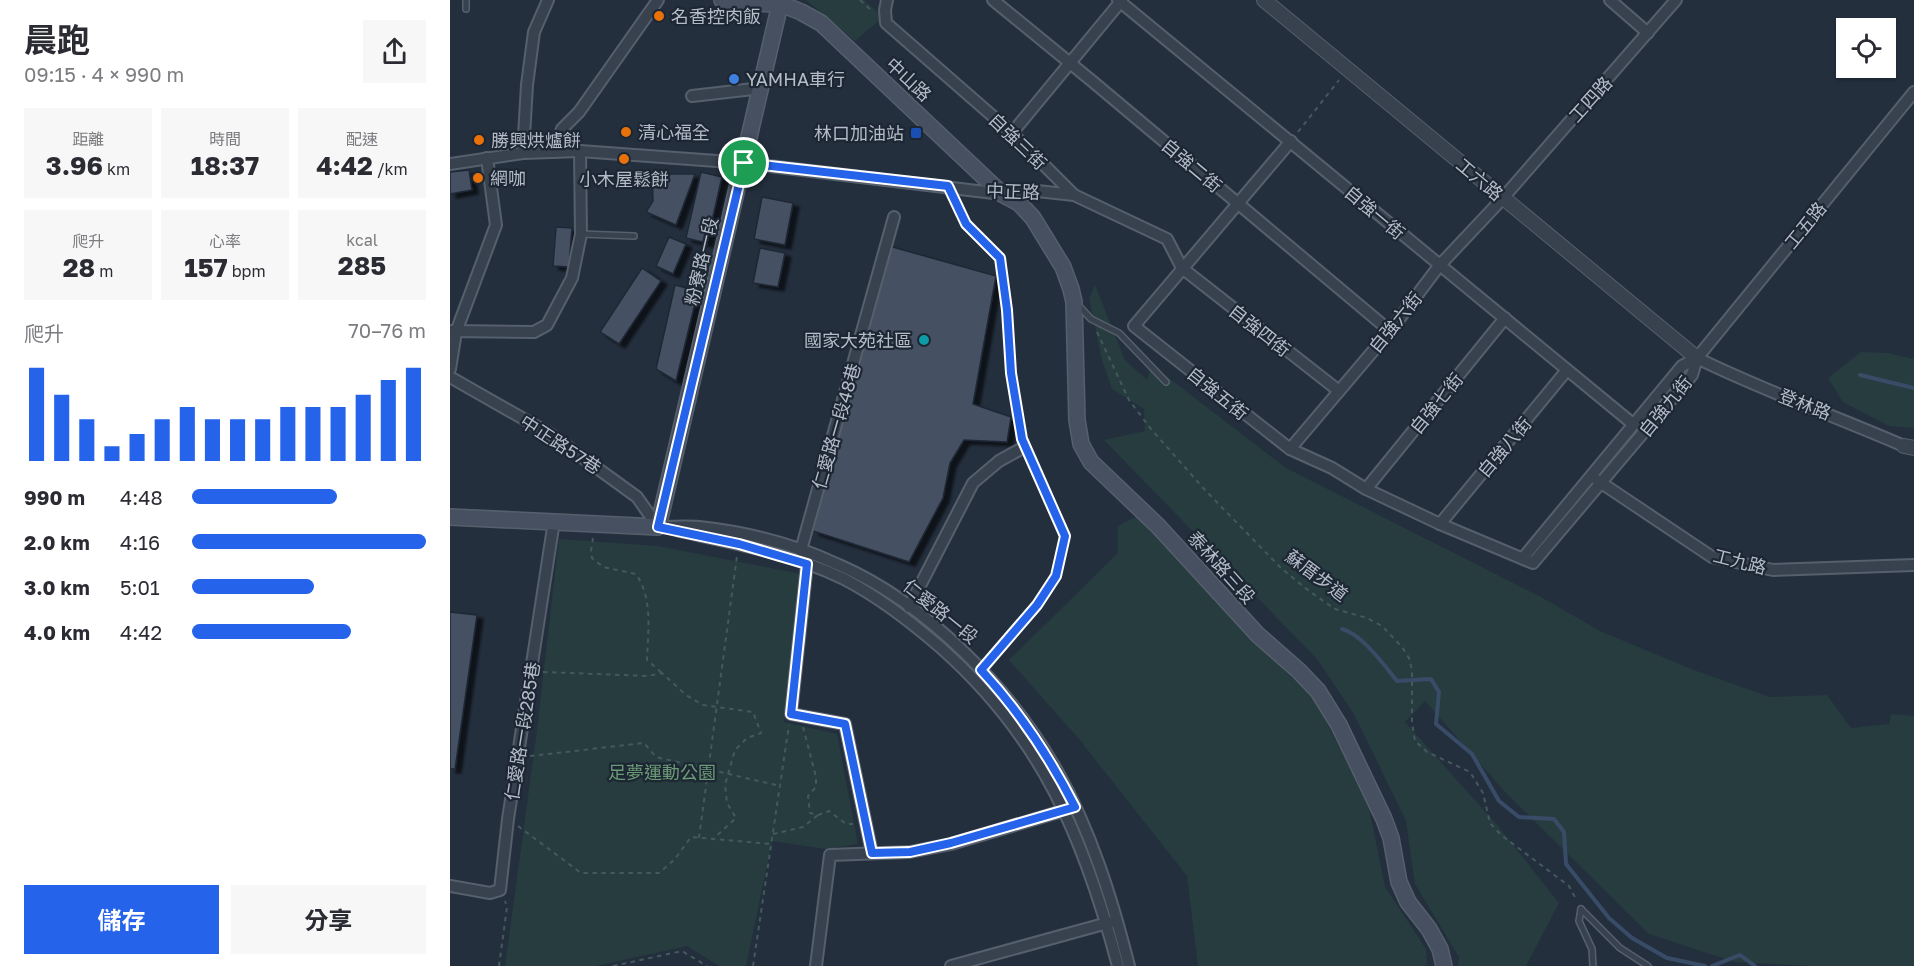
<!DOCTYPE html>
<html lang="zh-TW">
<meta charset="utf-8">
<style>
body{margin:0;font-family:"Golos Text","Noto Sans TC",sans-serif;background:#f7f7f7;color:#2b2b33;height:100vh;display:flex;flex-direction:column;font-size:22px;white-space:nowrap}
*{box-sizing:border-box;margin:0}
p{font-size:20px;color:#7c7c81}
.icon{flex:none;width:33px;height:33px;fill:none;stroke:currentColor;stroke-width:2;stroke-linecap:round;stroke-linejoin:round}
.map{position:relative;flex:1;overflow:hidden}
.side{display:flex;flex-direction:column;background:#fff;width:450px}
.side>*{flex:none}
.buttons{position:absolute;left:1386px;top:18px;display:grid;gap:12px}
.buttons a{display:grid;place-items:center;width:60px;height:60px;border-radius:0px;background:#fff;box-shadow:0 2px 4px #0004;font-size:30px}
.pin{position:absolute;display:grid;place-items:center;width:51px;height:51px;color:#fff;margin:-26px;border:3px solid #fff;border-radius:50%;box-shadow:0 2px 6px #0007}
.round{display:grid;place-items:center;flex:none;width:63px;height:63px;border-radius:0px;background:#f7f7f7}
.summary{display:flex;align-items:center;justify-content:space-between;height:102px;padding:0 24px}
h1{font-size:33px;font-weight:700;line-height:45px}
.stats{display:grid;grid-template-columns:repeat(3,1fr);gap:9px;height:102px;padding:6px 24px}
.stats div{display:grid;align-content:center;border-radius:0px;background:#f7f7f7;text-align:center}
.stats b{font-size:26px;font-weight:700}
.stats small{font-size:16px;font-weight:400}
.stats p{font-size:16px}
.chart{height:168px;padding:12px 24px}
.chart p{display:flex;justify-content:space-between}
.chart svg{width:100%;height:108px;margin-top:6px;stroke:#2563eb;stroke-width:6}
.button{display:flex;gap:12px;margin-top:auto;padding:12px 24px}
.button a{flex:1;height:69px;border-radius:0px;background:#2563eb;color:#fff;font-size:24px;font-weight:700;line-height:69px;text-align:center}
.button a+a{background:#f7f7f7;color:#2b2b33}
ul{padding:0 24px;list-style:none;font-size:20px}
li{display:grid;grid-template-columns:96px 72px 1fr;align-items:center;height:45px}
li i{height:15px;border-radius:8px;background:#2563eb}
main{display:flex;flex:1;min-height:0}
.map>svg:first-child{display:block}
.green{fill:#263c3f}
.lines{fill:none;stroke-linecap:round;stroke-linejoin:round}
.stream{stroke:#394c67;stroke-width:4}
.building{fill:#455162;stroke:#1f2835;stroke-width:1.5;filter:url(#shadow)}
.service-casing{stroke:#565f6c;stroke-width:8}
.minor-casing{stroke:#565f6c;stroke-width:14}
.tertiary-casing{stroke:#565f6c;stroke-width:16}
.secondary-casing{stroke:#565f6c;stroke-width:18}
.path{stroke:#44595c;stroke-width:2;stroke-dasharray:4.5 4.5;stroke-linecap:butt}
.service{stroke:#38414e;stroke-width:5}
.minor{stroke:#38414e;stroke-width:10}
.tertiary{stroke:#38414e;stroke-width:14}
.secondary{stroke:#465061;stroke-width:15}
.route-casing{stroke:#fff;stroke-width:12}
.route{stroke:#2563eb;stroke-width:8}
.food-dot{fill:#e8710a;stroke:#1d2633;stroke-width:2}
.shop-dot{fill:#3f7fe0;stroke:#1d2633;stroke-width:2}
.transit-dot{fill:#1a4fb4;stroke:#1d2633;stroke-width:2}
.culture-dot{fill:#0f9aa8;stroke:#1d2633;stroke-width:2}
.labels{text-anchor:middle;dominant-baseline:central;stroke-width:4.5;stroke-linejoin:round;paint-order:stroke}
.poi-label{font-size:18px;fill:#b4bcc9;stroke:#1d2633;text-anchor:start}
.street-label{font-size:18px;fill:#b4bcc9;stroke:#1d2633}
.park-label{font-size:18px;fill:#6b9a76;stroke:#1d2633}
</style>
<main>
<section class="side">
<div class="summary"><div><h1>晨跑</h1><p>09:15 · 4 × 990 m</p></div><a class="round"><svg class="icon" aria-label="share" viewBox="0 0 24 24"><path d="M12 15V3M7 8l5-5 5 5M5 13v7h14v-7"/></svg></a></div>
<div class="stats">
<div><p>距離</p><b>3.96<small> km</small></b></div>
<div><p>時間</p><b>18:37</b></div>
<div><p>配速</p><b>4:42<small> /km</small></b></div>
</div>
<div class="stats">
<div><p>爬升</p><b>28<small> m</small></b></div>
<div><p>心率</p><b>157<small> bpm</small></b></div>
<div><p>kcal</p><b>285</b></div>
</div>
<div class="chart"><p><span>爬升</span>70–76 m</p>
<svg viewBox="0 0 160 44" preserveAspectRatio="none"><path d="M5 44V6M15 44V17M25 44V27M35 44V38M45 44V33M55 44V27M65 44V22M75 44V27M85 44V27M95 44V27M105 44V22M115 44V22M125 44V22M135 44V17M145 44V11M155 44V6"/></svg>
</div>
<ul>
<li><b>990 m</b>4:48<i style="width:62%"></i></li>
<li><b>2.0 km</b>4:16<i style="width:100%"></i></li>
<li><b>3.0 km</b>5:01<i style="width:52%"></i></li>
<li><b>4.0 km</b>4:42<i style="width:68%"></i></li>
</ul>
<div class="button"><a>儲存</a><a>分享</a></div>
</section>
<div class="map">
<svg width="1464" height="966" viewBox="0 0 1464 966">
<defs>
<filter id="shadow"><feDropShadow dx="6" dy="4" stdDeviation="1.5" flood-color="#0009"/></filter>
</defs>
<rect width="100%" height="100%" fill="#242f3e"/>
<g class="green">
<polygon points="356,0 414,0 433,17 405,41"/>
<polygon points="645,285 675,360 697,380 702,365 836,468 1091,597 1152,632 1241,669 1320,697 1377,695 1401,728 1439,724 1441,714 1464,716 1464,966 1360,966 1285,962 1199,934 1056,793 975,701 955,722 1048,826 1109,903 1076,966 1008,966 1009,957 965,884 956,821 904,714 867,659 654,440 695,431 694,409 662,389 652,360 639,298"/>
<polygon points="1411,352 1438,353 1464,359 1464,428 1439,426 1393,402 1378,378"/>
<polygon points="689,515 760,594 840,676 861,692 918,803 935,887 976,949 977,966 748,966 737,876 629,739 559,660 668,553 668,526"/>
<polygon points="109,539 208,546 351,574 334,722 387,734 408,844 376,849 322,841 296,966 269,966 237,946 146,966 55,966 86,738"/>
</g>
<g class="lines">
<g class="stream">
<polyline points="1410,375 1464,388"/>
<path d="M 892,629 C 912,634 934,665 947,681 L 981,679 L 989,692 L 986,724 L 1022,754 L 1049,801 L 1069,817 L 1104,819 L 1114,832 L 1116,864 L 1159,918 L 1182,938 L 1217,958 L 1255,966"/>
<polyline points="1262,966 1290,955 1305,966"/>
</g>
</g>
<g class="building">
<polygon points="19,170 22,190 0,194 0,172"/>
<polygon points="251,172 272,177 257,243 236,238"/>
<polygon points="202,174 245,174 226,225 196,212 203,201"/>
<polygon points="312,197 343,203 335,245 304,239"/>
<polygon points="106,227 122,228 119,267 103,266"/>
<polygon points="219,237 236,244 223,274 206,266"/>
<polygon points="439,246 546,276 523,404 561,417 557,442 514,440 500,463 493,498 459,562 363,531 370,496"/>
<polygon points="310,248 335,253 328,287 303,283"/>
<polygon points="192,268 211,281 169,344 150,332"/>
<polygon points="225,285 248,291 226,381 206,369"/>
<polygon points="0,612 27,615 5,769 0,769"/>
</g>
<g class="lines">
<g class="service-casing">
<g id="service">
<polyline points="16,0 16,9"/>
<polyline points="131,234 184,236"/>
<polyline points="628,305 641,319 669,333 716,382"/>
<polyline points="1131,909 1170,948 1198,966"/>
<polyline points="1131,909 1129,921 1142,949 1143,966"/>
</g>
</g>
<g class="minor-casing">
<g id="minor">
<polyline points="437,0 435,10 436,23 562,133 624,195 717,239 732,268 889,391"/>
<polyline points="543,0 642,81 940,331"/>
<polyline points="668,0 1183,424"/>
<polyline points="1160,0 1198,33"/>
<polyline points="242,96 312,88"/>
<polyline points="562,133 672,0"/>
<polyline points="841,141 684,326 840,449 882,468 916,489 990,524 1083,563 1242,375 1247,358"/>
<polyline points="104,152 112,129 129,112 208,0"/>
<polyline points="73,153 77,85 84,32 98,0"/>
<polyline points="0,164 73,153 130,151 294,163 552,194 578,190 624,195"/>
<polyline points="0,331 84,332 97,325 122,278 131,234 130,151"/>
<path d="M 1247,358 C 1314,391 1385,416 1454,446"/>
<polyline points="0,369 6,332 46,225 37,158"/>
<polyline points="0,377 100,434 187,497 208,527"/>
<polyline points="840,449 940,331 989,266 1053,198 1226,0"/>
<polyline points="1147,480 1262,557 1323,570 1464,565"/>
<polyline points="916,489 1055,318"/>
<polyline points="990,524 1117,370"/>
<path d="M 208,527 C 222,527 236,526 249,527 C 296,532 346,545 389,565 C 476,603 561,689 607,771 C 641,831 662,899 679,966"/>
<path d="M 229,531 C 284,543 343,554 394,579 C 429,597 461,622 490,647 C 592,737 634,837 668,966"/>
<polyline points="1073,558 1232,366 1247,358 1464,92"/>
<polyline points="459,607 523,483 549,461 569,450"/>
<polyline points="422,853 395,724 341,714 357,564 351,550 444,217"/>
<polyline points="0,886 40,893 50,890 58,819 104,521"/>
<polyline points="366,966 380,855 460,852 501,844 619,809"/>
<polyline points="501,966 661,922"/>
</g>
</g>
<g class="tertiary-casing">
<g id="tertiary">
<polyline points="814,0 1247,358"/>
<polyline points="1454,446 1464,448"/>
</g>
</g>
<g class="secondary-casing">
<g id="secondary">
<polyline points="272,0 290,3 331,4"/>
<polyline points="321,0 351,12 371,23 552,194 569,203 583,218 613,267 621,289 624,302 627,420 631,444 641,462 708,526 808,635 849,671 868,691 889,725 934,819 941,838 949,882 958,902 979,929 990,949 994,966"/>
<polyline points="0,517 208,527 331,0"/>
</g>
</g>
<g class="path">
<polyline points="410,0 422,11"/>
<polyline points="848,132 889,80"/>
<polyline points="504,200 516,223 550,258 557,310 561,373 572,440"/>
<polyline points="647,332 679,400 701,429 755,490 831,568 859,591 885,609 917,618 932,626 952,647 959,658 962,670 962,723 965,741 977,752 1020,772 1033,793 1040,823 1051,835 1119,886 1127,901"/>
<path d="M 143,538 L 141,551 L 142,558 L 153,567 L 186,574 C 203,599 198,631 197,660 L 212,673"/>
<polyline points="539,661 587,605 606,576 615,536 579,456"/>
<polyline points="93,672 198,676 212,673 236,695 253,705 303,712 311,733 297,738 285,750 278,774 275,785 277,803 286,818 263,839"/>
<polyline points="353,727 366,777 366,787 358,796 360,813 368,815 379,811 396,824 403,824"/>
<polyline points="80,756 194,743 206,757 330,786"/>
<polyline points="68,826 131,873 209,873 225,859 241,837 321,844"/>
<polyline points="323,834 353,827 368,815"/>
<polyline points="249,838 287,556"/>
<polyline points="49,966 57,907 55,901"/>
<polyline points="163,966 232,951 257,966"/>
<polyline points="303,966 339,725"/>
</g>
<use href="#service" class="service"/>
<use href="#minor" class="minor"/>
<use href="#tertiary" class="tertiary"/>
<use href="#secondary" class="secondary"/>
</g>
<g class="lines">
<g class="route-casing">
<path id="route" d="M 294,163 L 498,186 L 516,224 L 550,258 L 557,310 L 561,373 L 572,439 L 615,536 L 606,576 L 587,605 L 531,670 C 570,712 599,756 625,807 L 501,843 L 460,852 L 422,853 L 395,724 L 341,714 L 357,564 L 289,544 L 208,527 Z"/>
</g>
<use href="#route" class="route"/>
</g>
<g class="food-dot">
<circle cx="209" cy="16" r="6"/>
<circle cx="176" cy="132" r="6"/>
<circle cx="29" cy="140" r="6"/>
<circle cx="174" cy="159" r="6"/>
<circle cx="28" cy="178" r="6"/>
</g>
<circle class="shop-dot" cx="284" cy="79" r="6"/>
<rect class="transit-dot" x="460" y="127" width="12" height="12" rx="3"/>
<circle class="culture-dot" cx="474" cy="340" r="6"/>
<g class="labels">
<g class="poi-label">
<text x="221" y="16">名香控肉飯</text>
<text x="296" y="79">YAMHA車行</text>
<text x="188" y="132">清心福全</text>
<text x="454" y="133" text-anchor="end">林口加油站</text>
<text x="41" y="140">勝興烘爐餅</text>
<text x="40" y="178">網咖</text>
<text x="174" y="179" text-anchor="middle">小木屋鬆餅</text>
<text x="462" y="340" text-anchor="end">國家大苑社區</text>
</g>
<g class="street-label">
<text transform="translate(459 79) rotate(43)">中山路</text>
<text transform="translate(1140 99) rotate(-48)">工四路</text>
<text transform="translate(568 141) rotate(44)">自強三街</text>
<text transform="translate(742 165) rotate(40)">自強二街</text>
<text transform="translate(1030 179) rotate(40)">工六路</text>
<text transform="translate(563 191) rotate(2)">中正路</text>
<text transform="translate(925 212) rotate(40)">自強一街</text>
<text transform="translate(1355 225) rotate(-51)">工五路</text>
<text transform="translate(251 261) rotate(-77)">粉寮路一段</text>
<text transform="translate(945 322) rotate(-51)">自強六街</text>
<text transform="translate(810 330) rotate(38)">自強四街</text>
<text transform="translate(768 393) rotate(39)">自強五街</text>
<text transform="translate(986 403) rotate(-51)">自強七街</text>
<text transform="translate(1355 404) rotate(21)">登林路</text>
<text transform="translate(1215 406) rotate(-51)">自強九街</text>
<text transform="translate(386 426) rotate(-74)">仁愛路一段48巷</text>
<text transform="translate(111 444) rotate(33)">中正路57巷</text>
<text transform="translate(1054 447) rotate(-50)">自強八街</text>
<text transform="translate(1290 561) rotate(14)">工九路</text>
<text transform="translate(772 567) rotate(48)">泰林路三段</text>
<text transform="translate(867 575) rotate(37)">蘇厝步道</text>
<text transform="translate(491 611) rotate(39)">仁愛路一段</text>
<text transform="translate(72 731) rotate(-81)">仁愛路一段285巷</text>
</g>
<g class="park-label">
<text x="212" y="772">足夢運動公園</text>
</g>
</g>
</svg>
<div class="buttons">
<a><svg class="icon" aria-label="locate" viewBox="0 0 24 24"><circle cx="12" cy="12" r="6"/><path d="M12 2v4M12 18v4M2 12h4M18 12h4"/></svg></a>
</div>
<div class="pin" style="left:294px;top:163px;background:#1e9e55"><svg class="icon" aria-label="arrive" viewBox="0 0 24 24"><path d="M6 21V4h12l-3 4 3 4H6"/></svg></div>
</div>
</main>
